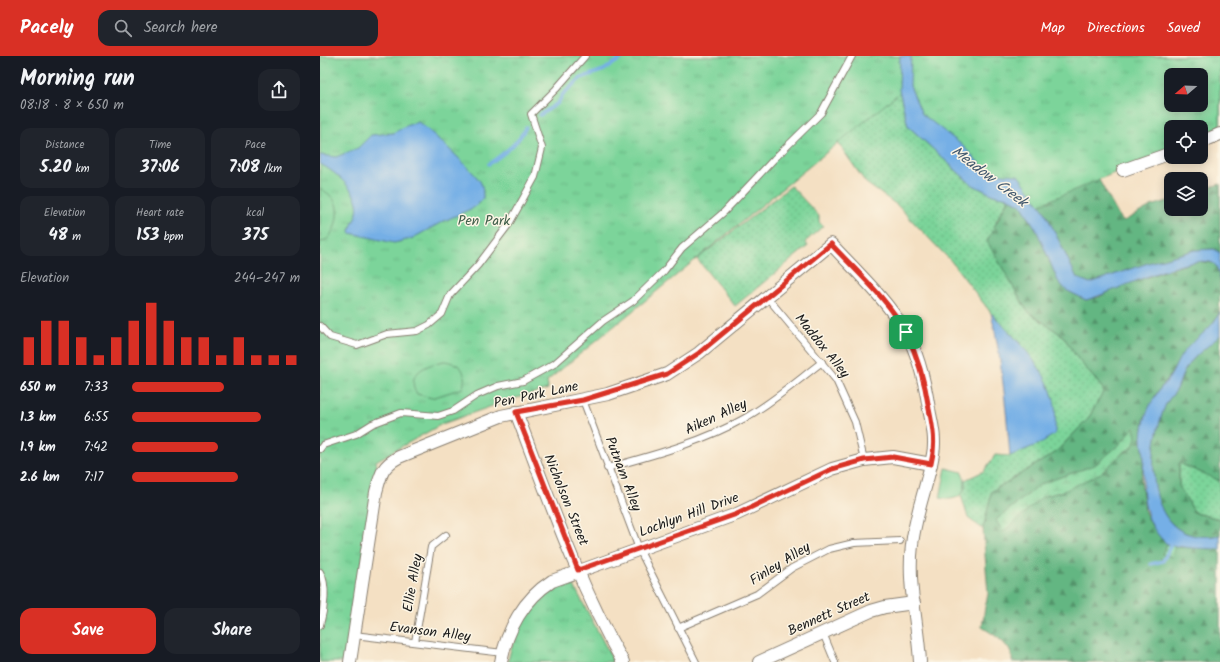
<!DOCTYPE html>
<meta charset="utf-8">
<style>
body{margin:0;font-family:Kalam,sans-serif;background:#20242c;color:#f1f3f6;height:100vh;display:flex;flex-direction:column;font-size:15px;white-space:nowrap}
*{box-sizing:border-box;margin:0}
p{font-size:13px;color:#9ea1a6}
.icon{flex:none;width:22px;height:22px;fill:none;stroke:currentColor;stroke-width:2;stroke-linecap:round;stroke-linejoin:round}
.map{position:relative;flex:1;overflow:hidden}
.side{display:flex;flex-direction:column;background:#171b24;width:320px}
.side>*{flex:none}
.needle{width:26px;rotate:251deg}
.controls{position:absolute;left:844px;top:12px;display:grid;gap:8px}
.controls a{display:grid;place-items:center;width:44px;height:44px;border-radius:8px;background:#171b24;box-shadow:0 2px 10px #0003;font-size:20px}
.pin{position:absolute;display:grid;place-items:center;width:34px;height:34px;color:#fff;margin:-17px;border-radius:8px;box-shadow:0 2px 6px #0006}
.round{display:grid;place-items:center;flex:none;width:42px;height:42px;border-radius:12px;background:#20242c}
.head{display:flex;align-items:center;justify-content:space-between;height:68px;padding:0 20px}
h1{font-size:22px;font-weight:700;line-height:30px}
.metrics{display:grid;grid-template-columns:repeat(3,1fr);gap:6px;height:68px;padding:4px 20px}
.metrics div{display:grid;align-content:center;border-radius:10px;background:#20242c;text-align:center}
.metrics b{font-size:17px;font-weight:700}
.metrics small{font-size:11px;font-weight:400}
.metrics p{font-size:11px}
.chart{height:112px;padding:8px 20px}
.chart p{display:flex;justify-content:space-between}
.chart svg{width:100%;height:72px;margin-top:4px;stroke:#d93025;stroke-width:6}
.action{display:flex;gap:8px;margin-top:auto;padding:8px 20px}
.action a{flex:1;height:46px;border-radius:12px;background:#d93025;color:#fff;font-size:16px;font-weight:700;line-height:46px;text-align:center}
.action a+a{background:#20242c;color:#f1f3f6}
ul{padding:0 20px;list-style:none;font-size:13px}
li{display:grid;grid-template-columns:64px 48px 1fr;align-items:center;height:30px}
li i{height:10px;border-radius:5px;background:#d93025}
header{display:flex;align-items:center;gap:24px;box-sizing:border-box;height:56px;padding:0 20px;background:#d93025;color:#fff}
header strong{font-size:19px}
nav{display:flex;gap:22px;margin-inline-start:auto;font-size:14px}
.search{width:280px;height:36px;background:#20242c;display:flex;align-items:center;gap:10px;box-sizing:border-box;padding:0 14px;border-radius:12px;color:#9ea1a6;font-size:15px}
main{display:flex;flex:1;min-height:0}
.map>svg:first-child{display:block}
.grass{fill:url(#grass-dots);stroke:#4c785b}
.forest{fill:url(#forest-firs);stroke:#40694f;fill-rule:evenodd}
.wetland{fill:url(#wetland-marsh);stroke:#4c785b}
.park{fill:url(#park-tufts);stroke:#4c785b;fill-rule:evenodd}
.garden{fill:#7bd49a;stroke:#4c785b}
.water{fill:#75afe6;stroke:#486681}
.lines{fill:none;stroke-linecap:round;stroke-linejoin:round}
.stream{stroke:#75afe6;stroke-width:3.5}
.service-casing{stroke:#887e70;stroke-width:8}
.minor-casing{stroke:#887e70;stroke-width:14}
.service{stroke:#fff;stroke-width:6}
.minor{stroke:#fff;stroke-width:12}
.route-casing{stroke:#fff;stroke-width:8}
.route{stroke:#d93025;stroke-width:5}
.labels{text-anchor:middle;dominant-baseline:central;stroke-width:3;stroke-linejoin:round;paint-order:stroke}
.park-label{font-size:14px;fill:#3d5c48;stroke:#fcf5e5}
.street-label{font-size:14px;fill:#1c1c1c;stroke:#fcf5e5}
.water-label{font-size:15px;font-style:italic;fill:#40576d;stroke:#fcf5e5}
</style>
<header>
<strong>Pacely</strong>
<div class="search"><svg class="icon" aria-label="search" viewBox="0 0 24 24"><circle cx="10" cy="10" r="6"/><path d="M15 15l6 6"/></svg>Search here</div>
<nav><a>Map</a><a>Directions</a><a>Saved</a></nav>
</header>
<main>
<section class="side">
<div class="head"><div><h1>Morning run</h1><p>08:18 · 8 × 650 m</p></div><a class="round"><svg class="icon" aria-label="share" viewBox="0 0 24 24"><path d="M12 15V3M7 8l5-5 5 5M5 13v7h14v-7"/></svg></a></div>
<div class="metrics">
<div><p>Distance</p><b>5.20<small> km</small></b></div>
<div><p>Time</p><b>37:06</b></div>
<div><p>Pace</p><b>7:08<small> /km</small></b></div>
</div>
<div class="metrics">
<div><p>Elevation</p><b>48<small> m</small></b></div>
<div><p>Heart rate</p><b>153<small> bpm</small></b></div>
<div><p>kcal</p><b>375</b></div>
</div>
<div class="chart"><p><span>Elevation</span>244–247 m</p>
<svg viewBox="0 0 160 44" preserveAspectRatio="none"><path d="M5 44V27M15 44V17M25 44V17M35 44V27M45 44V38M55 44V27M65 44V17M75 44V6M85 44V17M95 44V27M105 44V27M115 44V38M125 44V27M135 44V38M145 44V38M155 44V38"/></svg>
</div>
<ul>
<li><b>650 m</b>7:33<i style="width:55%"></i></li>
<li><b>1.3 km</b>6:55<i style="width:77%"></i></li>
<li><b>1.9 km</b>7:42<i style="width:51%"></i></li>
<li><b>2.6 km</b>7:17<i style="width:63%"></i></li>
</ul>
<div class="action"><a>Save</a><a>Share</a></div>
</section>
<div class="map">
<svg width="900" height="606" viewBox="0 0 900 606">
<defs>
<pattern id="grass-dots" width="8" height="8" patternUnits="userSpaceOnUse"><rect width="8" height="8" fill="#7bd49a"/><path d="M2 2h.1M6 6h.1" fill="none" stroke="#6ab584" stroke-width="1.8" stroke-linecap="round"/></pattern>
<pattern id="forest-firs" width="22" height="20" patternUnits="userSpaceOnUse"><rect width="22" height="20" fill="#64b682"/><path d="M5 1l3.5 6h-7zM16 11l3.5 6h-7z" fill="#52936a"/></pattern>
<pattern id="wetland-marsh" width="20" height="14" patternUnits="userSpaceOnUse"><rect width="20" height="14" fill="#7bd49a"/><path d="M1 5h8M5 5V1M11 12h8M15 12V8" fill="none" stroke="#6ab584"/></pattern>
<pattern id="park-tufts" width="24" height="20" patternUnits="userSpaceOnUse"><rect width="24" height="20" fill="#7bd49a"/><path d="M3 7l-1-3M5 7V3M7 7l1-3M15 17l-1-3M17 17v-4M19 17l1-3" fill="none" stroke="#6ab584"/></pattern>
</defs>
<rect width="100%" height="100%" fill="#fcf5e5"/>
<filter id="ink" filterUnits="userSpaceOnUse"><feTurbulence type="fractalNoise" baseFrequency=".025" numOctaves="2"/><feDisplacementMap in="SourceGraphic" scale="8" xChannelSelector="R" yChannelSelector="G"/><feConvolveMatrix kernelMatrix="1 2 1 2 8 2 1 2 1" color-interpolation-filters="sRGB"/></filter>
<filter id="wash" filterUnits="userSpaceOnUse"><feTurbulence type="fractalNoise" baseFrequency=".012" numOctaves="4" result="noise"/><feDisplacementMap in="SourceGraphic" scale="16" xChannelSelector="R" yChannelSelector="G"/><feGaussianBlur stdDeviation="0.9" result="paint"/><feColorMatrix in="noise" values="0 0 0 0 0 0 0 0 0 0 0 0 0 0 0 0 0 1.4 0 .05"/><feComposite in="paint" operator="in"/></filter>
<g filter="url(#wash)">
<rect width="100%" height="100%" fill="#f4e0c3"/>
<g class="grass">
<polygon points="579,34 588,70 651,128 673,139 689,142 676,165 689,223 707,255 743,280 758,303 784,334 768,363 735,397 672,435 663,473 648,462 641,439 645,432 645,424 664,415 675,399 690,400 733,341 722,318 700,287 671,257 631,205 577,149 546,127 516,84"/>
<polygon points="471,130 499,160 499,166 503,170 485,186 488,190 415,250 377,203"/>
<polygon points="859,407 900,425 900,463 875,457 859,430"/>
<polygon points="847,488 855,491 852,501 841,498"/>
</g>
<g class="forest">
<path d="M 591,0 L 900,0 L 900,73 L 851,71 L 778,122 L 802,166 L 831,150 L 851,144 L 851,153 L 881,153 L 881,134 L 900,128 L 900,197 L 894,193 L 875,194 L 828,207 L 770,227 L 757,222 L 725,156 L 698,119 L 602,58 L 590,30 ZM 851,19 L 881,19 L 881,49 L 851,49 Z"/>
<path d="M 689,142 L 702,150 L 716,173 L 738,225 L 746,234 L 766,244 L 779,241 L 796,232 L 842,216 L 876,205 L 893,207 L 897,211 L 900,224 L 899,257 L 888,275 L 874,286 L 862,299 L 849,321 L 836,338 L 824,363 L 822,383 L 824,401 L 821,424 L 825,456 L 832,470 L 847,488 L 842,498 L 852,501 L 855,491 L 900,493 L 900,606 L 692,606 C 694,590 674,579 662,571 L 665,551 L 668,538 L 663,473 L 672,435 L 735,397 L 768,363 L 784,334 L 758,303 L 743,280 L 707,255 L 667,185 ZM 814,372 L 813,391 L 746,434 L 722,441 L 683,476 L 676,464 L 721,428 L 775,409 L 800,388 Z"/>
<path d="M 900,279 L 900,425 L 859,407 L 859,430 L 875,457 L 900,463 L 900,479 C 823,494 825,395 846,348 C 849,342 854,338 857,333 C 861,326 862,317 867,311 C 875,298 890,290 900,279 Z"/>
</g>
<polygon class="wetland" points="814,371 816,381 813,391 804,396 781,417 746,434 722,441 683,476 676,464 721,428 775,409 800,388"/>
<g class="park">
<path d="M 0,0 L 900,0 L 900,72 L 881,80 L 881,71 L 851,71 L 851,93 L 709,153 L 592,63 L 589,29 L 227,325 L 228,333 L 189,344 L 122,368 L 56,405 L 57,410 L 27,606 L 0,606 ZM 851,19 L 881,19 L 881,49 L 851,49 Z"/>
<path d="M 251,524 L 294,606 L 188,606 C 191,586 208,548 225,536 C 233,530 242,527 251,524 Z"/>
</g>
<g class="garden">
<path d="M 0,132 C 6,136 13,140 16,148 C 20,159 14,185 0,186 Z"/>
<path d="M 125,305 C 142,308 147,315 143,332 L 112,342 L 97,338 C 84,317 108,308 125,305 Z"/>
<path d="M 626,412 L 642,416 C 650,434 640,447 620,442 Z"/>
</g>
<g class="water">
<path d="M 580,0 L 591,0 L 590,30 L 602,58 L 642,89 L 666,114 L 683,118 L 698,119 L 725,156 L 757,222 L 770,227 L 828,207 L 875,194 L 894,193 L 900,197 L 900,224 C 898,218 898,210 893,207 C 873,196 790,238 766,244 L 746,234 L 738,225 L 716,173 L 702,150 L 689,142 L 673,139 L 651,128 L 588,70 L 579,34 Z"/>
<path d="M 98,66 C 108,72 157,118 161,127 C 163,131 163,138 163,143 L 155,151 L 122,166 L 91,183 L 74,187 L 30,177 C 30,169 35,165 37,157 C 42,138 15,115 0,108 L 0,99 L 16,101 L 38,92 L 51,79 L 73,77 L 88,69 Z"/>
<path d="M 900,256 L 900,279 C 890,290 875,298 867,311 C 862,317 860,326 857,333 C 854,338 849,342 846,348 C 825,395 823,494 900,479 L 900,493 C 890,493 852,492 846,487 C 821,465 822,433 824,403 C 824,396 822,389 822,382 C 823,366 827,352 836,339 C 839,333 845,328 849,322 C 854,315 857,305 862,298 C 875,281 890,276 900,256 Z"/>
<path d="M 671,257 C 693,280 724,309 733,341 C 737,352 735,366 735,378 L 719,388 L 690,400 C 686,352 682,304 671,257 Z"/>
</g>
<g class="lines">
<g class="stream">
<polyline points="220,59 238,47 243,38 261,22 284,14 305,0"/>
<path d="M 169,108 C 184,97 198,88 206,71"/>
<polyline points="831,508 843,505 851,489"/>
</g>
</g>
</g>
<g filter="url(#ink)">
<g class="lines">
<g class="service-casing">
<g id="service">
<polyline points="447,241 516,324 535,366 544,404"/>
<polyline points="0,270 10,281 37,289 67,278 97,275 109,269 122,258 130,239 158,209 189,168 215,121 222,92 211,58 236,33 265,0"/>
<polyline points="263,344 319,493 376,606"/>
<polyline points="0,393 3,389 36,378 52,368 81,357 118,360 133,355 157,339 178,330 203,325 234,308 283,265 313,245 344,215 362,192 404,156 454,103 501,57 532,0"/>
<path d="M 287,412 C 334,399 383,386 425,362 C 453,346 477,325 502,306"/>
<path d="M 0,516 C 8,529 4,555 0,569"/>
<polyline points="358,572 437,538 472,512 509,493 534,487 580,485"/>
<polyline points="503,577 515,606"/>
<polyline points="34,579 183,597"/>
<polyline points="95,586 111,491 126,479"/>
</g>
</g>
<g class="minor-casing">
<g id="minor">
<polyline points="881,86 900,78"/>
<polyline points="803,114 851,97"/>
<path d="M 196,356 C 228,440 258,528 303,606"/>
<path d="M 30,606 L 56,436 C 61,418 62,410 79,401 L 181,360 L 288,338 L 347,318 L 379,297 L 511,188 C 537,216 566,243 585,275 C 599,298 605,327 609,353 C 612,368 616,383 613,398 C 608,428 595,458 592,489 C 587,528 598,567 600,606"/>
<path d="M 181,606 C 187,573 204,543 232,525 L 417,458 L 512,413 L 544,404 L 573,401 L 611,408"/>
<polyline points="439,606 551,555 565,551 594,547"/>
</g>
</g>
<use href="#service" class="service"/>
<use href="#minor" class="minor"/>
</g>
</g>
<g class="lines" filter="url(#ink)">
<g class="route-casing">
<path id="route" d="M 511,188 C 535,214 570,245 586,277 C 598,301 605,327 609,353 C 613,372 616,388 611,408 L 573,401 L 544,404 L 512,413 L 417,458 L 258,514 L 196,356 L 263,344 L 347,318 L 379,297 Z"/>
</g>
<use href="#route" class="route"/>
</g>
<g class="labels">
<g class="park-label">
<text x="164" y="165">Pen Park</text>
</g>
<g class="street-label">
<text transform="translate(502 290) rotate(51)">Maddox Alley</text>
<text transform="translate(216 339) rotate(-12)">Pen Park Lane</text>
<text transform="translate(396 361) rotate(-25)">Aiken Alley</text>
<text transform="translate(303 418) rotate(69)">Putnam Alley</text>
<text transform="translate(246 444) rotate(68)">Nicholson Street</text>
<text transform="translate(369 459) rotate(-20)">Lochlyn Hill Drive</text>
<text transform="translate(460 508) rotate(-32)">Finley Alley</text>
<text transform="translate(93 527) rotate(-80)">Ellie Alley</text>
<text transform="translate(509 558) rotate(-24)">Bennett Street</text>
<text transform="translate(110 576) rotate(7)">Evanson Alley</text>
</g>
<g class="water-label">
<text transform="translate(669 121) rotate(37)">Meadow Creek</text>
</g>
</g>
</svg>
<div class="controls">
<a><svg class="needle" viewBox="-14 -14 28 28"><path d="M0-13l5 13h-10z" fill="#e53935"/><path d="M0 13l5-13h-10z" fill="#9ea1a6"/></svg></a>
<a><svg class="icon" aria-label="locate" viewBox="0 0 24 24"><circle cx="12" cy="12" r="6"/><path d="M12 2v4M12 18v4M2 12h4M18 12h4"/></svg></a>
<a><svg class="icon" aria-label="layers" viewBox="0 0 24 24"><path d="M12 4l9 5-9 5-9-5zM3 14l9 5 9-5"/></svg></a>
</div>
<div class="pin" style="left:586px;top:276px;background:#1e9e55"><svg class="icon" aria-label="arrive" viewBox="0 0 24 24"><path d="M6 21V4h12l-3 4 3 4H6"/></svg></div>
</div>
</main>
